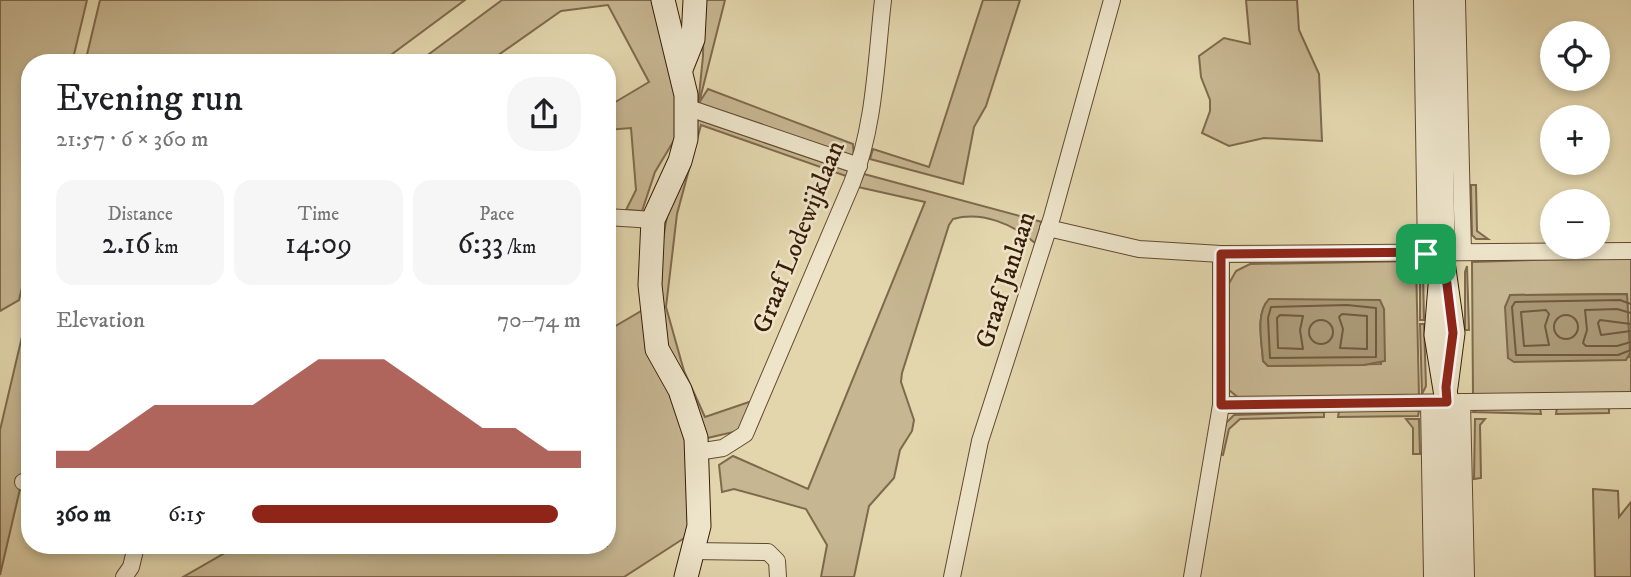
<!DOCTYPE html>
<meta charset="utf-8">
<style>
body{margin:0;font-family:"IM FELL DW Pica",serif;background:#f6f6f6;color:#202124;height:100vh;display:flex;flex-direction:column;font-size:26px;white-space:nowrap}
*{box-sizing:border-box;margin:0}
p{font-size:23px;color:#757577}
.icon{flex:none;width:38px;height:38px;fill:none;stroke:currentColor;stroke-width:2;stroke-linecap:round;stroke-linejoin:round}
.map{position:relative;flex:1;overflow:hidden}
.panel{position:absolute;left:21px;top:54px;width:595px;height:500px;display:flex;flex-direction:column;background:#fff;border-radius:28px;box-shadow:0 4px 10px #0003}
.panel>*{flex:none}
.controls{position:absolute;left:1540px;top:21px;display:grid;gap:14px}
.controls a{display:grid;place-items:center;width:70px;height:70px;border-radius:50%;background:#fff;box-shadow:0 4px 10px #0003;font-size:35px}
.pin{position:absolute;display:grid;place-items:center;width:60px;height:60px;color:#fff;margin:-30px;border-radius:14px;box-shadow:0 4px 10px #0006}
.round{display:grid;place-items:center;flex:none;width:74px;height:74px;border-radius:28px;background:#f6f6f6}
.head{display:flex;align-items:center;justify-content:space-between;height:119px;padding:0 35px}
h1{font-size:38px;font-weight:600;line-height:52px}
.metrics{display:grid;grid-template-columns:repeat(3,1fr);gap:10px;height:119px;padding:7px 35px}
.metrics div{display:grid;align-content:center;border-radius:18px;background:#f6f6f6;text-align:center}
.metrics b{font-size:30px;font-weight:600}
.metrics small{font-size:19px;font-weight:400}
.metrics p{font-size:19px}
.chart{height:196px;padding:14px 35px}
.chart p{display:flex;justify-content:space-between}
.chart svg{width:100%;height:126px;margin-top:7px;fill:#8f2418;opacity:.7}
ul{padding:0 35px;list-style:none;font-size:23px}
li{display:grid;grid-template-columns:112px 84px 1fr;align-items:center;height:52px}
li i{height:18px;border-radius:9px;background:#8f2418}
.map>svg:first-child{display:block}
.green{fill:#c6b691;stroke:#7e694c;stroke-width:2;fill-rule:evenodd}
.water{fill:#a99774;stroke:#7b6648;stroke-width:2}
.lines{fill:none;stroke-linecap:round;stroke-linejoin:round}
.shore{stroke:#705a3d;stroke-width:2}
.street-casing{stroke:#624a30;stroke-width:18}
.secondary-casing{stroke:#371c06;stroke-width:25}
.street{stroke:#ede4ca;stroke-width:16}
.secondary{stroke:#ede4ca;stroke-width:23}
.route-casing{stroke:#fff;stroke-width:14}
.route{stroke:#8f2418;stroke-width:9}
.labels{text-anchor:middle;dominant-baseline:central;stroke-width:5;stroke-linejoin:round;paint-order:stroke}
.street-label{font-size:26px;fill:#371c06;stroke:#ede4ca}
</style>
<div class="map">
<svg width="1631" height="577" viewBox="0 0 1631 577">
<rect width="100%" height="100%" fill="#e3d6ad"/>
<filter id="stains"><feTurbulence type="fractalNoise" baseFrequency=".00286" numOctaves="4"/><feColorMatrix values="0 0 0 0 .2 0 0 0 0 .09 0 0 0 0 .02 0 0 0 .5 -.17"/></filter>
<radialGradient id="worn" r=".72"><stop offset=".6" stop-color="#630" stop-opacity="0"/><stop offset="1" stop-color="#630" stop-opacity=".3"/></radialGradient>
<g class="green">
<polygon points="0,0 87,0 72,63 30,63 30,254 19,300 0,311"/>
<polygon points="100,0 465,0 380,63 85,63"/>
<polygon points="502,0 654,0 675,95 676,137 655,172 642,211 626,210 636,190 631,128 607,130 607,107 649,82 608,5 561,11 487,63 417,63"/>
<polygon points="704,0 725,0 699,103 708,89 853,144 854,158 698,106 703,56"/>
<polygon points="983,0 1020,0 986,106 974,127 963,184 870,159 873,149 929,167"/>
<polygon points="1246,0 1297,0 1299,30 1319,74 1322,141 1264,138 1229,146 1202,133 1210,111 1210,100 1201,77 1199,56 1224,38 1250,44"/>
<path d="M 693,118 L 849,171 L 846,176 L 701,125 L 677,214 L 666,307 L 684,371 L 705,417 L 752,401 L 738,431 L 703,439 C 691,410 673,380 666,350 C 647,269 671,194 693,118 Z"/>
<path d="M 864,174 L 1042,222 L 1035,243 C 1013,224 982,211 953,219 L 949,225 L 902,373 L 901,382 L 914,420 L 912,431 L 900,450 L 894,478 L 869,506 L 854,577 L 821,577 L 827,545 L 806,509 L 734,489 L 722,492 L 719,465 L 733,456 L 808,489 L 925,202 L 858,187 Z"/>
<polygon points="1471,185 1476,185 1477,231 1488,239 1476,239 1472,235"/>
<path d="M 1631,257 L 1631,395 L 1473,394 L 1472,262 ZM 1627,294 L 1629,357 L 1508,358 L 1510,295 Z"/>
<path d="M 1416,261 L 1419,397 L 1240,399 L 1229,390 L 1227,287 L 1236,271 L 1250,264 ZM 1269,300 L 1384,310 L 1381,364 L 1268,366 L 1263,361 C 1262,342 1255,313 1269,300 Z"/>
<polygon points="1420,265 1423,270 1424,320 1420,320"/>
<polygon points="1467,266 1469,330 1465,330 1465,272"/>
<polygon points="648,307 677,396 689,453 689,535 624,577 183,577 237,546 607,546 607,331"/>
<polygon points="30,324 30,446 0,575 0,430 24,328"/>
<polygon points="1420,324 1424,324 1426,386 1422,394"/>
<polygon points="1557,407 1609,407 1609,413 1556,414"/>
<polygon points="1540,408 1541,414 1473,412 1477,409"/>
<polygon points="1412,410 1419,411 1418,416 1338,417 1339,411"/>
<polygon points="1324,412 1324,417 1240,419 1229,429 1223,455 1220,454 1226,423 1234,415"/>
<polygon points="1406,419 1419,419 1420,454 1413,454 1413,428"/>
<polygon points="1475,419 1485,419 1480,425 1481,478 1474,479"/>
<polygon points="1593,489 1618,491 1619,517 1631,502 1631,577 1595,577"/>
</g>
<g class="water">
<polygon points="1627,294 1630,353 1626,360 1514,362 1508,358 1505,307 1510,295"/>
<path d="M 1269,299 L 1380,300 L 1384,309 L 1385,361 L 1364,365 L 1268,366 L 1263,361 C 1262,342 1255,313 1269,299 Z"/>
</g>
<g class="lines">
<g class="shore">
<polyline points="1631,304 1620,300 1515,302 1512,307 1516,355 1618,355 1631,350"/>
<polygon points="1347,305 1376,308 1376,357 1270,358 1268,318 1271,307"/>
<polygon points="1546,310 1549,314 1545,326 1549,345 1524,346 1521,312"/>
<polyline points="1631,313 1617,309 1585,310 1587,330 1583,343 1586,346 1617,346 1631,342"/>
<polygon points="1342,314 1367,316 1367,349 1340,348 1343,329 1339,317"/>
<circle cx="1566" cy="327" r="12"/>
<polygon points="1280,315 1303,316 1300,330 1303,349 1278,348 1277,318"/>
<circle cx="1321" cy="332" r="12"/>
<polyline points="1631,324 1600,320 1598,323 1601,335 1631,331"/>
</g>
<g class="street-casing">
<g id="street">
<polyline points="1422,0 1426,254"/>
<polyline points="1457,0 1463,252"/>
<polyline points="686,107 859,166"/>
<polyline points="607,217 653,220"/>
<polyline points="1048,228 1139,249 1221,254"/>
<polyline points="1462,402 1466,577"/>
<polyline points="1429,403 1432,577"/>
<polyline points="1221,405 1631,400"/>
<path d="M 697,452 L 723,448 L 745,434 L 852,183 C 875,126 876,60 883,0"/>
<polyline points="23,482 30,484"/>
<polyline points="692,551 768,552 777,561 778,577"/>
<polyline points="124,577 131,567 136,546"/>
<polyline points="952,577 980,441 1052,217 1112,0"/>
<polyline points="1192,577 1221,405 1221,254 1631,251"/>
</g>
</g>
<g class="secondary-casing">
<g id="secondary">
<polyline points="663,0 686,95 686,139 680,161 653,220 650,285 657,349 680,390 696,438 699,526 686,577"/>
<polyline points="1440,0 1443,262 1453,333 1446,387"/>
<polyline points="681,69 693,39 695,0"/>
<polyline points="1440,286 1436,335 1447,402 1450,577"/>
</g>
</g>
<use href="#street" class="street"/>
<use href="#secondary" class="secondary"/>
</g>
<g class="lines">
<g class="route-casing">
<polygon id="route" points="1443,252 1453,333 1446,387 1447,402 1221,405 1221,254"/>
</g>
<use href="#route" class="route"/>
</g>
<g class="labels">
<g class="street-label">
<text transform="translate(799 237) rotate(-68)">Graaf Lodewijklaan</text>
<text transform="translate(1006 280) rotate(-72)">Graaf Janlaan</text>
</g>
</g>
<rect width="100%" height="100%" filter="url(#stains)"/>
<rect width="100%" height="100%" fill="url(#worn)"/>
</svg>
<div class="controls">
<a><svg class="icon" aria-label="locate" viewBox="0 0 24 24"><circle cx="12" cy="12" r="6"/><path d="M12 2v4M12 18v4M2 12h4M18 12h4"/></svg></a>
<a>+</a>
<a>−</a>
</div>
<div class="pin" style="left:1426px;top:254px;background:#1e9e55"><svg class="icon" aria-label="arrive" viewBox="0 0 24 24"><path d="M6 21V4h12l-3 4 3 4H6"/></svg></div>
<section class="panel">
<div class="head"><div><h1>Evening run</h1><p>21:57 · 6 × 360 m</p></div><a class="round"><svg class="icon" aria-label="share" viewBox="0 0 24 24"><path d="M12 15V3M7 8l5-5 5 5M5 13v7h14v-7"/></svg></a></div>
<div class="metrics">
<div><p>Distance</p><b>2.16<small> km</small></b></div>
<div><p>Time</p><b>14:09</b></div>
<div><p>Pace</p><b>6:33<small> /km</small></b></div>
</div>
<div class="chart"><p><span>Elevation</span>70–74 m</p>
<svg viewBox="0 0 160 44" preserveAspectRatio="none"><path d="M0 44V38L10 38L20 30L30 22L40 22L50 22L60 22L70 14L80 6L90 6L100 6L110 14L120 22L130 30L140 30L150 38L160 38V44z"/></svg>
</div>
<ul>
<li><b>360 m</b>6:15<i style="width:93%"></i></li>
</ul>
</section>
</div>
